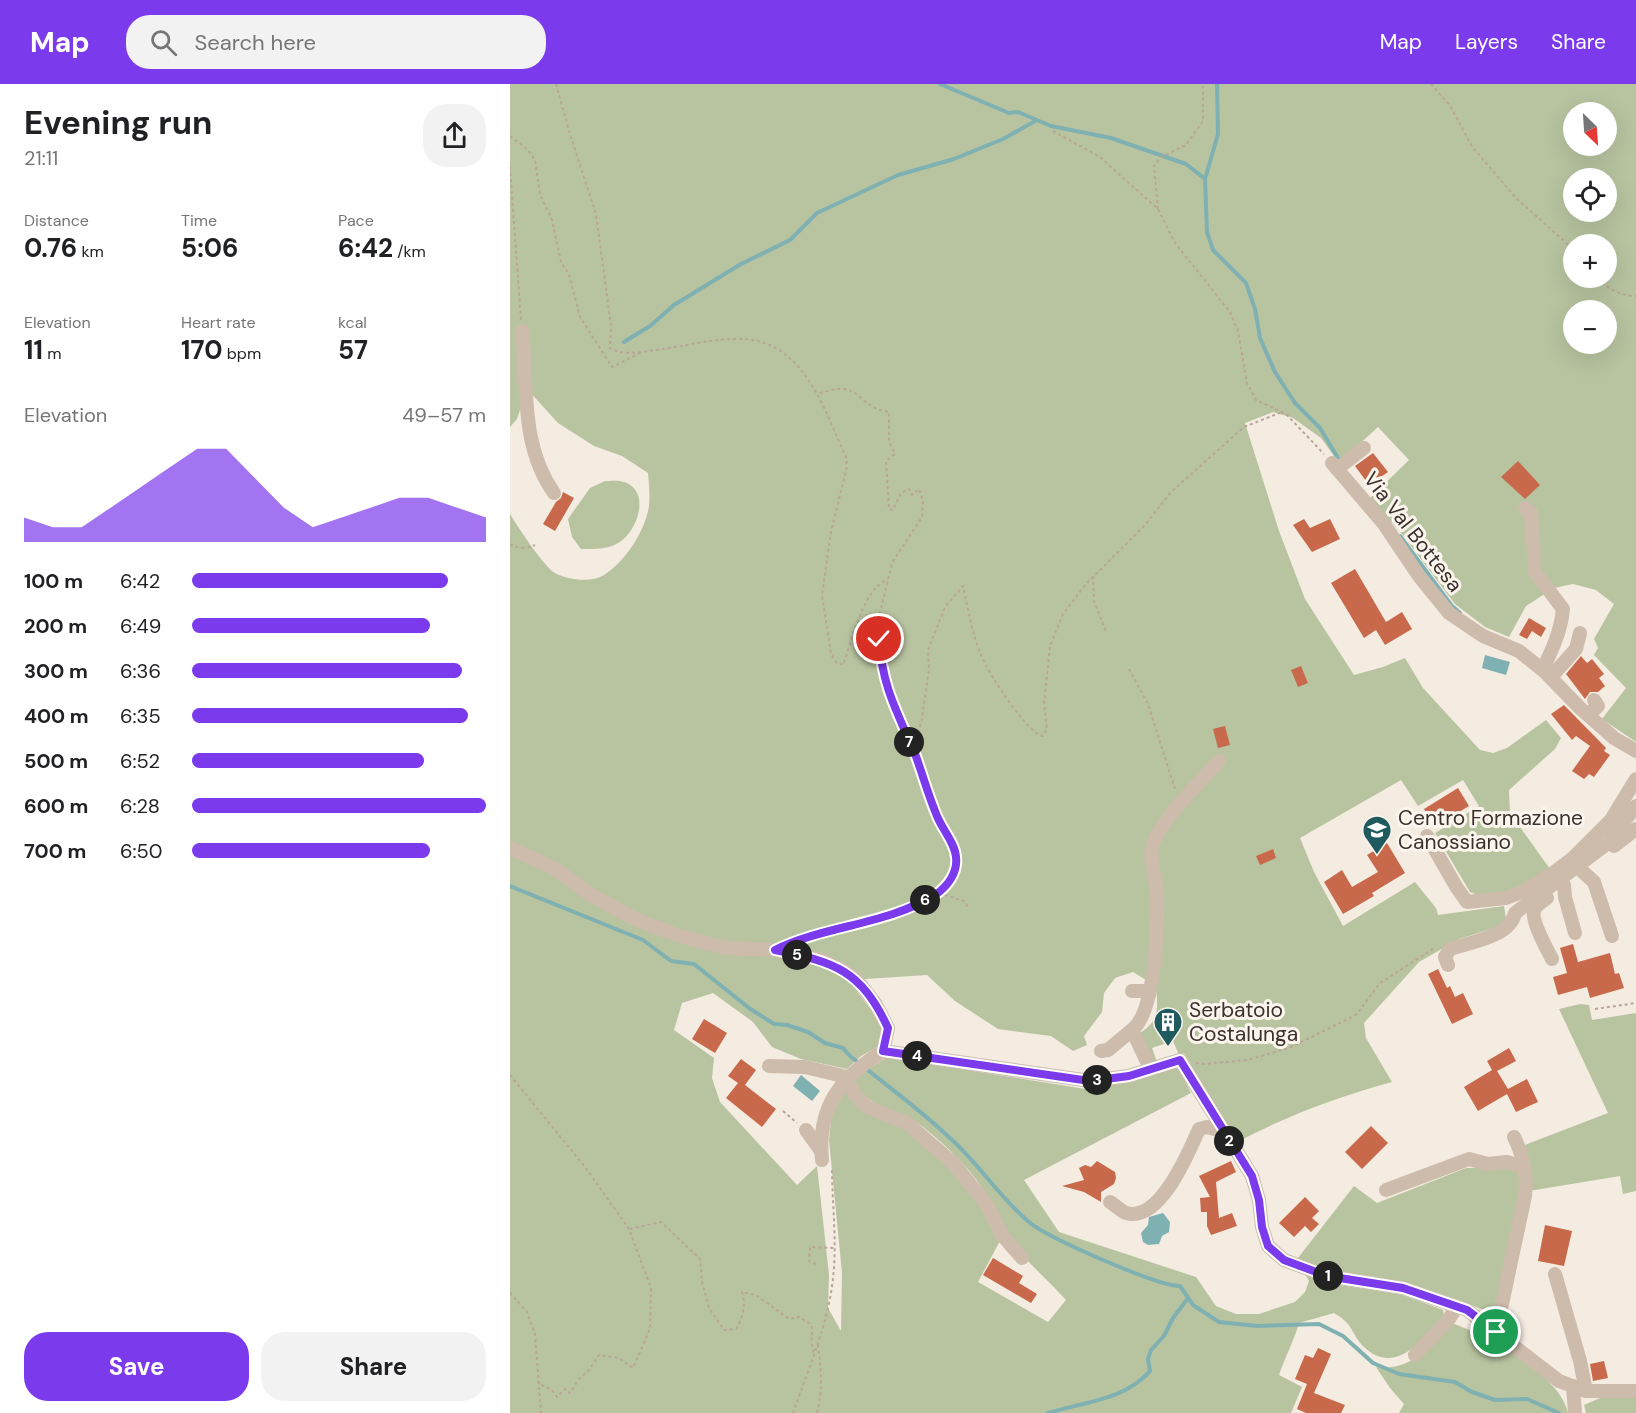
<!DOCTYPE html>
<meta charset="utf-8">
<style>
body{margin:0;font-family:"DM Sans",sans-serif;background:#f2f2f2;color:#202124;height:100vh;display:flex;flex-direction:column;font-size:22px;white-space:nowrap}
*{box-sizing:border-box;margin:0}
p{font-size:20px;color:#757577}
.icon{flex:none;width:33px;height:33px;fill:none;stroke:currentColor;stroke-width:2;stroke-linecap:round;stroke-linejoin:round}
.map{position:relative;flex:1;overflow:hidden}
.sheet{display:flex;flex-direction:column;background:#fff;width:510px}
.sheet>*{flex:none}
.needle{width:39px;rotate:155deg}
.fabs{position:absolute;left:1053px;top:18px;display:grid;gap:12px}
.fabs a{display:grid;place-items:center;width:54px;height:54px;border-radius:50%;background:#fff;box-shadow:0 6px 24px #0002;font-size:30px}
.pin{position:absolute;display:grid;place-items:center;width:51px;height:51px;color:#fff;margin:-26px;border:3px solid #fff;border-radius:50%;box-shadow:0 2px 6px #0007}
.km{position:absolute;width:30px;height:30px;margin:-15px;border-radius:50%;background:#222;color:#fff;font-size:16px;line-height:30px;text-align:center}
.round{display:grid;place-items:center;flex:none;width:63px;height:63px;border-radius:24px;background:#f2f2f2}
.head{display:flex;align-items:center;justify-content:space-between;height:102px;padding:0 24px}
h1{font-size:33px;font-weight:700;line-height:45px}
.figures{display:grid;grid-template-columns:repeat(3,1fr);gap:9px;height:102px;padding:6px 24px}
.figures div{display:grid;align-content:center}
.figures b{font-size:26px;font-weight:700}
.figures small{font-size:16px;font-weight:400}
.figures p{font-size:16px}
.chart{height:168px;padding:12px 24px}
.chart p{display:flex;justify-content:space-between}
.chart svg{width:100%;height:108px;margin-top:6px;fill:#7c3aed;opacity:.7}
.action{display:flex;gap:12px;margin-top:auto;padding:12px 24px}
.action a{flex:1;height:69px;border-radius:24px;background:#7c3aed;color:#fff;font-size:24px;font-weight:700;line-height:69px;text-align:center}
.action a+a{background:#f2f2f2;color:#202124}
ul{padding:0 24px;list-style:none;font-size:20px}
li{display:grid;grid-template-columns:96px 72px 1fr;align-items:center;height:45px}
li i{height:15px;border-radius:8px;background:#7c3aed}
header{display:flex;align-items:center;gap:36px;box-sizing:border-box;height:84px;padding:0 30px;background:#7c3aed;color:#fff}
header strong{font-size:28px}
nav{display:flex;gap:33px;margin-inline-start:auto;font-size:21px}
.search{width:420px;height:54px;background:#f2f2f2;display:flex;align-items:center;gap:15px;box-sizing:border-box;padding:0 21px;border-radius:24px;color:#757577;font-size:22px}
main{display:flex;flex:1;min-height:0}
.map>svg:first-child{display:block}
.green{fill:#b8c4a0;fill-rule:evenodd}
.water{fill:#7fb0b2}
.lines{fill:none;stroke-linecap:round;stroke-linejoin:round}
.stream{stroke:#7fb0b2;stroke-width:4}
.building{fill:#c8694b}
.path{stroke:#b9a596;stroke-width:2;stroke-dasharray:3 3;stroke-linecap:butt}
.minor{stroke:#cdbbac;stroke-width:14}
.route-casing{stroke:#fff;stroke-width:12}
.route{stroke:#7c3aed;stroke-width:8}
.labels{text-anchor:middle;dominant-baseline:central;stroke-width:6;stroke-linejoin:round;paint-order:stroke}
.street-label{font-size:21px;fill:#3b302b;stroke:#fbf5ee}
.poi-label{font-size:21px;fill:#3b302b;stroke:#fbf5ee;text-anchor:start}
</style>
<header>
<strong>Map</strong>
<div class="search"><svg class="icon" aria-label="search" viewBox="0 0 24 24"><circle cx="10" cy="10" r="6"/><path d="M15 15l6 6"/></svg>Search here</div>
<nav><a>Map</a><a>Layers</a><a>Share</a></nav>
</header>
<main>
<section class="sheet">
<div class="head"><div><h1>Evening run</h1><p>21:11</p></div><a class="round"><svg class="icon" aria-label="share" viewBox="0 0 24 24"><path d="M12 15V3M7 8l5-5 5 5M5 13v7h14v-7"/></svg></a></div>
<div class="figures">
<div><p>Distance</p><b>0.76<small> km</small></b></div>
<div><p>Time</p><b>5:06</b></div>
<div><p>Pace</p><b>6:42<small> /km</small></b></div>
</div>
<div class="figures">
<div><p>Elevation</p><b>11<small> m</small></b></div>
<div><p>Heart rate</p><b>170<small> bpm</small></b></div>
<div><p>kcal</p><b>57</b></div>
</div>
<div class="chart"><p><span>Elevation</span>49–57 m</p>
<svg viewBox="0 0 160 44" preserveAspectRatio="none"><path d="M0 44V34L10 38L20 38L30 30L40 22L50 14L60 6L70 6L80 18L90 30L100 38L110 34L120 30L130 26L140 26L150 30L160 34V44z"/></svg>
</div>
<ul>
<li><b>100 m</b>6:42<i style="width:87%"></i></li>
<li><b>200 m</b>6:49<i style="width:81%"></i></li>
<li><b>300 m</b>6:36<i style="width:92%"></i></li>
<li><b>400 m</b>6:35<i style="width:94%"></i></li>
<li><b>500 m</b>6:52<i style="width:79%"></i></li>
<li><b>600 m</b>6:28<i style="width:100%"></i></li>
<li><b>700 m</b>6:50<i style="width:81%"></i></li>
</ul>
<div class="action"><a>Save</a><a>Share</a></div>
</section>
<div class="map">
<svg width="1126" height="1329" viewBox="0 0 1126 1329">
<rect width="100%" height="100%" fill="#f4ebe1"/>
<g class="green">
<path d="M 0,0 L 1126,0 L 1126,658 L 1092,635 L 1116,604 L 1084,571 L 1088,564 L 1084,555 L 1104,520 L 1086,506 L 1063,500 L 1044,504 L 1016,522 L 999,553 L 975,543 L 945,520 L 888,445 L 859,415 L 899,376 L 868,343 L 829,379 L 811,354 L 783,334 L 763,328 L 735,339 L 769,447 L 795,515 L 844,591 L 873,583 L 895,574 L 913,604 L 970,666 L 983,669 L 997,664 L 1036,636 L 1051,654 L 1045,665 L 999,706 L 1000,729 L 1040,785 C 1018,797 985,820 960,808 L 925,749 L 969,722 L 953,696 L 908,722 L 891,696 L 790,754 L 804,788 L 833,842 L 905,798 L 926,824 L 928,831 L 994,822 L 997,840 L 949,855 L 909,878 L 854,939 L 856,954 L 882,998 C 827,1013 779,1031 727,1058 L 674,969 L 669,971 L 663,957 L 642,964 L 647,978 L 641,981 L 627,951 C 650,937 648,927 646,902 L 623,888 L 605,894 L 594,909 L 592,928 L 574,952 L 577,961 L 563,967 L 541,952 L 488,945 L 445,917 L 417,891 L 355,895 L 347,908 L 367,933 L 374,948 L 367,963 L 351,972 L 337,985 L 291,975 L 262,963 L 243,938 L 203,909 L 172,919 L 164,946 L 204,974 L 202,994 L 210,1018 L 287,1101 L 307,1082 L 319,1191 L 318,1224 L 331,1247 L 332,1189 L 319,1056 L 322,1028 L 337,999 L 344,1013 L 395,1043 L 458,1101 L 491,1155 L 468,1198 L 538,1238 L 556,1216 C 539,1197 510,1172 497,1151 C 490,1141 487,1128 481,1118 C 464,1088 439,1064 413,1043 C 385,1021 363,1030 342,996 L 377,973 L 575,1005 L 612,999 L 667,981 L 681,1009 L 514,1096 L 549,1148 L 686,1193 L 706,1222 L 726,1230 L 749,1230 L 785,1218 L 795,1208 L 799,1197 L 795,1190 L 817,1199 L 893,1211 L 933,1226 L 934,1233 C 914,1254 886,1293 854,1263 C 840,1249 845,1241 824,1229 L 789,1239 C 784,1257 775,1273 769,1291 L 792,1303 L 781,1329 L 0,1329 L 0,430 C 7,442 35,484 45,489 C 58,496 81,499 94,491 C 116,477 135,447 139,422 C 140,411 139,400 138,389 L 112,372 L 84,362 L 48,339 L 17,305 L 7,335 L 0,343 ZM 1064,28 L 1096,28 L 1096,62 L 1064,62 ZM 1064,94 L 1096,94 L 1096,128 L 1064,128 ZM 1064,160 L 1096,160 L 1096,194 L 1064,194 ZM 1064,226 L 1096,226 L 1096,260 L 1064,260 Z"/>
<path d="M 95,397 C 100,397 109,396 114,398 C 142,407 127,449 108,459 C 97,466 83,465 71,465 L 62,453 L 58,435 L 80,404 Z"/>
<polygon points="1070,920 1079,921 1082,936 1126,929 1126,1107 1113,1110 1110,1092 1019,1107 1012,1062 1098,1029 1049,925"/>
<polygon points="956,1084 1006,1084 1011,1091 1012,1099 983,1237 972,1225 949,1217 817,1187 788,1174 844,1102 867,1119"/>
<path d="M 942,1239 C 977,1252 1050,1290 1058,1329 L 889,1329 L 894,1320 L 880,1304 L 866,1283 C 903,1287 919,1263 942,1239 Z"/>
<polygon points="1126,1311 1126,1329 1076,1329 1074,1321 1090,1314"/>
</g>
<g class="water">
<polygon points="975,571 1000,578 996,591 972,584"/>
<polygon points="291,991 310,1007 302,1017 283,1002"/>
<polygon points="653,1129 660,1138 659,1148 652,1152 649,1160 638,1161 633,1158 631,1149 638,1141 639,1133"/>
</g>
<g class="lines">
<g class="stream">
<polyline points="430,0 499,29 508,28 541,42 601,54 676,80 695,95"/>
<polyline points="707,0 708,50 695,95 697,148 703,166 736,199 745,225 750,254 765,288 785,319 810,344 831,379"/>
<polyline points="114,258 140,242 164,221 231,180 280,156 307,129 388,91 444,75 493,55 527,36"/>
<polyline points="890,452 942,522 950,529"/>
<path d="M 0,802 L 133,856 L 161,877 L 184,880 L 239,924 L 264,940 L 277,941 L 298,948 L 315,959 L 333,964 L 339,971 C 373,999 410,1025 441,1055 C 469,1080 490,1114 519,1138 C 538,1154 647,1202 670,1202 L 683,1221 L 709,1238 L 747,1242 L 809,1240 L 833,1252 L 863,1279 L 889,1290 L 945,1298 L 962,1308 L 985,1316 L 1017,1315 L 1049,1329"/>
<path d="M 538,1329 C 574,1318 615,1316 640,1287 L 638,1275 L 641,1266 L 654,1252 L 663,1234 L 678,1214"/>
</g>
</g>
<g class="building">
<polygon points="863,369 878,388 859,401 845,382"/>
<polygon points="1008,377 1030,401 1015,415 991,393"/>
<polygon points="53,408 64,414 45,447 33,440 46,418 51,414"/>
<polygon points="794,435 800,444 820,435 830,455 802,468 783,441"/>
<polygon points="845,485 876,538 892,528 902,545 875,561 866,546 854,554 821,499"/>
<polygon points="1019,534 1036,544 1031,553 1022,547 1017,555 1009,551"/>
<polygon points="1071,572 1077,579 1082,575 1094,590 1089,594 1095,602 1088,608 1080,608 1075,615 1056,590"/>
<polygon points="791,582 798,599 788,603 781,586"/>
<polygon points="1054,621 1096,664 1094,667 1100,671 1084,693 1079,690 1074,695 1062,687 1080,662 1066,652 1062,656 1041,630"/>
<polygon points="715,642 720,661 708,664 703,645"/>
<polygon points="948,704 959,722 924,743 914,725"/>
<polygon points="877,759 895,789 862,809 864,812 833,830 814,798 832,786 842,803 868,788 857,771"/>
<polygon points="763,765 766,774 750,781 746,772"/>
<polygon points="1063,860 1068,878 1100,869 1105,890 1109,889 1114,904 1080,914 1077,903 1048,911 1043,893 1057,889 1050,864"/>
<polygon points="928,885 937,904 940,902 945,913 953,909 963,930 942,940 918,890"/>
<polygon points="194,935 217,949 205,969 182,955"/>
<polygon points="999,964 1006,977 987,987 998,1005 1017,995 1028,1018 1006,1028 997,1010 968,1027 954,1003 982,986 977,977"/>
<polygon points="231,975 246,986 235,1001 266,1025 252,1043 216,1014 228,999 218,992"/>
<polygon points="861,1042 878,1059 852,1085 835,1068"/>
<polygon points="587,1077 605,1088 606,1094 604,1100 591,1108 591,1118 574,1108 552,1102 574,1096 569,1084 575,1081 581,1083"/>
<polygon points="721,1077 726,1088 706,1098 709,1134 722,1129 727,1142 701,1151 697,1142 697,1128 691,1128 690,1114 700,1113 689,1092"/>
<polygon points="795,1113 809,1127 802,1134 809,1140 801,1148 795,1142 784,1153 769,1139"/>
<polygon points="1035,1141 1062,1147 1054,1182 1028,1177"/>
<polygon points="483,1174 513,1192 509,1199 527,1210 521,1219 473,1191"/>
<polygon points="808,1264 821,1270 804,1309 835,1321 831,1329 796,1329 787,1325 797,1300 785,1295 795,1271 803,1274"/>
<polygon points="1094,1277 1098,1294 1083,1297 1080,1280"/>
</g>
<g class="lines">
<g class="path">
<path d="M 46,0 L 59,47 L 86,130 L 101,242 L 100,264 C 112,272 131,268 145,266 C 173,263 202,254 231,255 C 294,256 314,326 336,373 L 337,382 L 321,448 L 312,511 L 321,570 L 326,578 L 333,581 C 342,557 353,505 378,495"/>
<polyline points="921,0 941,23 961,61 976,79 1006,114 1064,166"/>
<polyline points="543,47 590,73 648,125 665,159 720,228 728,247 737,299 746,316 776,330 814,370"/>
<polyline points="0,52 17,65 25,76 30,110 42,136 51,178 59,190 70,233 102,283 130,269"/>
<polyline points="0,83 11,236"/>
<polyline points="648,125 644,82 651,73 676,61 693,37 693,0"/>
<path d="M 1088,194 C 1098,205 1111,212 1126,212"/>
<path d="M 0,460 C 9,465 15,465 25,461"/>
<polyline points="583,492 584,517 597,550"/>
<polyline points="619,585 638,620 665,705"/>
<path d="M 403,666 L 412,635 L 419,585 L 418,566 L 435,523 L 453,502 C 458,525 462,549 471,571 C 478,588 516,649 533,652 L 537,645 L 534,619 L 540,562 L 553,530 L 576,500 L 635,441 L 661,408 L 734,343 L 772,328"/>
<polyline points="429,809 454,817 458,823"/>
<path d="M 287,857 L 382,830 L 423,812 L 436,804 L 444,789 L 447,774 L 444,765 L 428,734 L 403,666 L 385,627 L 374,596 L 370,575 L 370,529 L 382,479 L 412,433 L 413,417 L 409,405 L 402,411 L 399,405 L 391,409 L 383,426 L 379,425 L 376,377 L 385,370 L 379,358 L 379,328 C 344,323 353,293 308,310"/>
<polyline points="1085,925 1126,919"/>
<polyline points="686,979 694,980 737,976 779,964 846,931 870,899 926,863"/>
<polyline points="0,991 75,1083 119,1145 141,1204 140,1245 123,1284 109,1274 89,1271 79,1286 69,1295 60,1309 55,1305 47,1313 42,1306 30,1300"/>
<polyline points="273,1027 287,1039"/>
<path d="M 120,1145 L 151,1138 L 190,1175 L 192,1198 L 199,1224 L 214,1246 L 226,1245 C 233,1234 236,1221 232,1208 L 246,1211 L 279,1235 L 289,1233 L 301,1240 C 304,1252 299,1255 304,1269"/>
<polyline points="306,1180 299,1177 300,1163 324,1164"/>
<polyline points="0,1209 17,1228 25,1250 31,1329"/>
<path d="M 283,1329 C 297,1288 316,1246 322,1202 C 328,1163 322,1123 322,1083"/>
<path d="M 307,1329 C 313,1305 311,1285 308,1261"/>
</g>
<g class="minor">
<path d="M 12,247 C 18,303 10,361 44,409"/>
<polyline points="822,379 874,440 909,492 939,529 973,552 1009,567 1035,588 1070,624 1104,654 1126,667"/>
<polyline points="827,385 854,364"/>
<path d="M 1015,424 L 1021,429 L 1025,488 L 1053,525 C 1051,547 1042,566 1033,585"/>
<polyline points="1041,593 1066,565 1070,549"/>
<polyline points="1078,631 1088,622 1084,616"/>
<polyline points="917,752 947,804 957,818 996,814 1014,807 1043,789 1063,774 1101,736 1126,695"/>
<polyline points="1104,762 1126,745"/>
<polyline points="0,764 44,784 81,811 127,836 170,852 215,864 265,866 310,875 337,888 347,896 365,919 378,944 373,967"/>
<polyline points="1072,787 1084,798 1102,852"/>
<polyline points="1054,801 1055,813 1065,849"/>
<path d="M 1037,814 C 1033,817 1028,820 1025,824 C 1019,834 1037,865 1042,875"/>
<path d="M 938,881 L 935,873 L 940,865 C 961,858 1000,853 1005,829 L 1098,759 L 1126,722"/>
<polyline points="622,907 639,907"/>
<path d="M 622,946 C 646,928 648,839 647,809 C 646,794 638,773 643,759 C 653,734 690,698 709,677"/>
<polyline points="591,967 598,966 622,946 640,984"/>
<polyline points="259,982 295,983 337,993 343,1008 357,1023 397,1039 443,1079 477,1121 492,1151 512,1174"/>
<polyline points="296,1046 311,1067"/>
<path d="M 312,1076 C 307,1023 330,994 373,967 L 580,997 L 619,992 L 670,976 L 742,1092 L 749,1116 L 752,1143 L 758,1162 L 774,1176 L 817,1192 L 893,1204 L 957,1226 L 1049,1297 L 1076,1307 L 1126,1307"/>
<polyline points="876,1106 959,1075 978,1080 997,1078 1009,1081 1015,1086"/>
<path d="M 600,1118 C 605,1121 611,1127 616,1129 C 650,1139 679,1068 689,1045 L 697,1043 L 712,1047"/>
<polyline points="1045,1190 1070,1277 1076,1307"/>
<path d="M 986,1248 L 1015,1112 C 1017,1090 1014,1073 1004,1053"/>
<polyline points="905,1271 939,1235 947,1222"/>
<polyline points="1063,1302 1065,1329"/>
</g>
</g>
<g class="lines">
<g class="route-casing">
<path id="route" d="M 369,555 C 372,601 386,626 404,667 C 412,688 418,711 427,732 C 432,745 445,759 446,773 C 448,789 437,803 425,811 C 376,841 316,841 265,866 C 325,878 351,886 378,944 L 373,967 L 580,997 L 619,992 L 670,976 L 742,1092 L 749,1116 L 752,1143 L 758,1162 L 774,1176 L 817,1192 L 893,1204 L 957,1226 L 986,1248"/>
</g>
<use href="#route" class="route"/>
</g>
<defs>
<g id="school-pin" transform="scale(1.5)"><path d="M0 17L-7.5 6A9.5 9.5 0 1 1 7.5 6Z" fill="#1f5a5e" stroke="#fbf5ee"/><path d="M0-5L7-2L0 1L-7-2ZM-4 1L0 2.5L4 1V4Q0 6-4 4Z" fill="#fff"/></g>
<g id="building-pin" transform="scale(1.5)"><path d="M0 17L-7.5 6A9.5 9.5 0 1 1 7.5 6Z" fill="#1f5a5e" stroke="#fbf5ee"/><path d="M-4-6H4V6H1V3H-1V6H-4ZM-2.5-4.3h1.7v1.8h-1.7ZM.8-4.3h1.7v1.8H.8ZM-2.5-1h1.7V.8h-1.7ZM.8-1h1.7V.8H.8Z" fill="#fff"/></g>
</defs>
<g fill-rule="evenodd">
<use href="#school-pin" x="867" y="746"/>
<use href="#building-pin" x="658" y="938"/>
</g>
<g class="labels">
<g class="street-label">
<text transform="translate(903 448) rotate(52)">Via Val Bottesa</text>
</g>
<g class="poi-label">
<text x="888" y="734">Centro Formazione<tspan x="888" dy="24">Canossiano</tspan></text>
<text x="679" y="926">Serbatoio<tspan x="679" dy="24">Costalunga</tspan></text>
</g>
</g>
</svg>
<div class="fabs">
<a><svg class="needle" viewBox="-14 -14 28 28"><path d="M0-13l5 13h-10z" fill="#e53935"/><path d="M0 13l5-13h-10z" fill="#757577"/></svg></a>
<a><svg class="icon" aria-label="locate" viewBox="0 0 24 24"><circle cx="12" cy="12" r="6"/><path d="M12 2v4M12 18v4M2 12h4M18 12h4"/></svg></a>
<a>+</a>
<a>−</a>
</div>
<div class="pin" style="left:986px;top:1248px;background:#1e9e55"><svg class="icon" aria-label="arrive" viewBox="0 0 24 24"><path d="M6 21V4h12l-3 4 3 4H6"/></svg></div>
<div class="pin" style="left:369px;top:555px;background:#d93025"><svg class="icon" aria-label="check" viewBox="0 0 24 24"><path d="M5 12l5 5 9-10"/></svg></div>
<b class="km" style="left:818px;top:1192px">1</b>
<b class="km" style="left:719px;top:1057px">2</b>
<b class="km" style="left:587px;top:996px">3</b>
<b class="km" style="left:407px;top:972px">4</b>
<b class="km" style="left:287px;top:871px">5</b>
<b class="km" style="left:415px;top:816px">6</b>
<b class="km" style="left:399px;top:658px">7</b>
</div>
</main>
